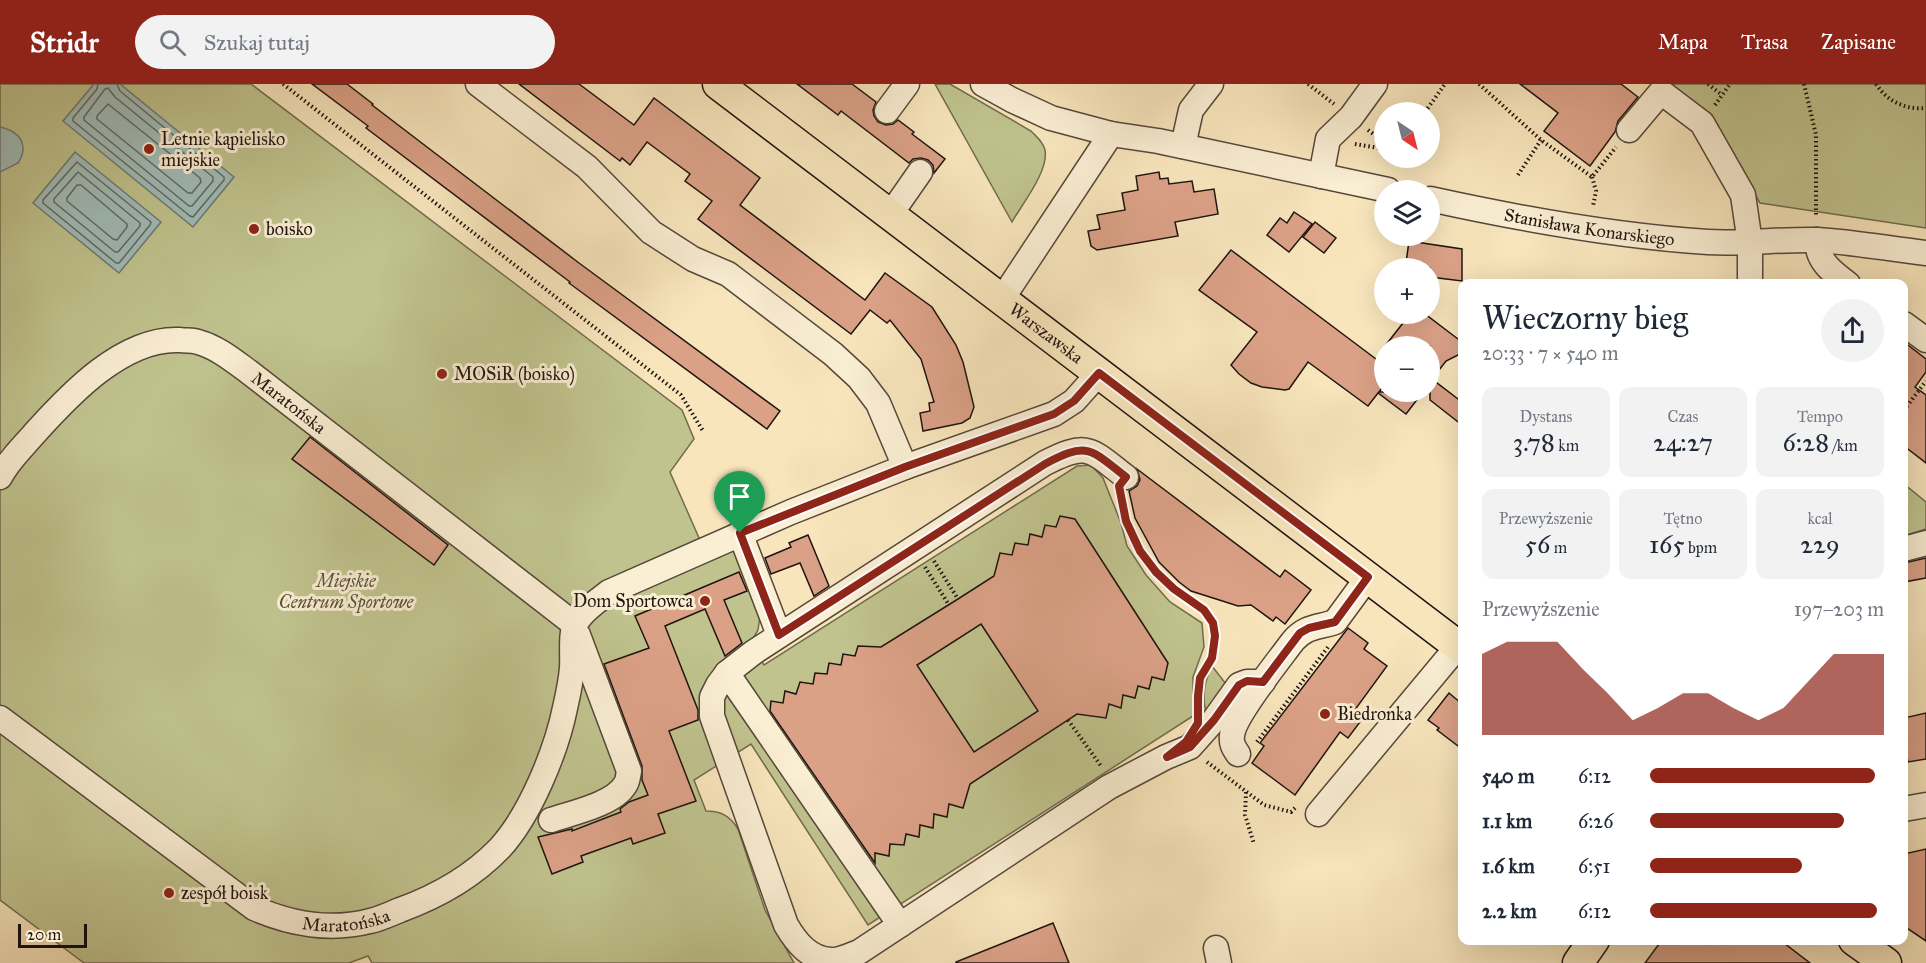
<!DOCTYPE html>
<html lang="pl">
<meta charset="utf-8">
<style>
body{margin:0;font-family:"IM FELL Great Primer",serif;background:#f2f2f3;color:#1f2937;height:100vh;display:flex;flex-direction:column;font-size:22px;white-space:nowrap}
*{box-sizing:border-box;margin:0}
p{font-size:20px;color:#747a83}
.icon{flex:none;width:33px;height:33px;fill:none;stroke:currentColor;stroke-width:2;stroke-linecap:round;stroke-linejoin:round}
.map{position:relative;flex:1;overflow:hidden}
.sheet{position:absolute;left:1458px;top:195px;width:450px;height:666px;display:flex;flex-direction:column;background:#fff;border-radius:12px;box-shadow:0 6px 24px #0002}
.sheet>*{flex:none}
.needle{width:39px;rotate:145deg}
.tools{position:absolute;left:1374px;top:18px;display:grid;gap:12px}
.tools a{display:grid;place-items:center;width:66px;height:66px;border-radius:50%;background:#fff;box-shadow:0 6px 24px #0002;font-size:30px}
.scale{position:absolute;left:18px;bottom:15px;width:69px;box-sizing:border-box;padding-left:6px;border:3px solid #1f140f;border-top:0;font-size:16px;line-height:21px;white-space:nowrap;color:#1f140f;-webkit-text-stroke:4px #faeed3;paint-order:stroke}
.pin{position:absolute;display:grid;place-items:center;width:51px;height:51px;color:#fff;margin:-62px -26px;border-radius:50% 50% 50% 0;rotate:-45deg;box-shadow:0 0 6px #0007}
.pin .icon{rotate:45deg}
.round{display:grid;place-items:center;flex:none;width:63px;height:63px;border-radius:32px;background:#f2f2f3}
.headline{display:flex;align-items:center;justify-content:space-between;height:102px;padding:0 24px}
h1{font-size:33px;font-weight:600;line-height:45px}
.stats{display:grid;grid-template-columns:repeat(3,1fr);gap:9px;height:102px;padding:6px 24px}
.stats div{display:grid;align-content:center;border-radius:12px;background:#f2f2f3;text-align:center}
.stats b{font-size:26px;font-weight:600}
.stats small{font-size:16px;font-weight:400}
.stats p{font-size:16px}
.chart{height:168px;padding:12px 24px}
.chart p{display:flex;justify-content:space-between}
.chart svg{width:100%;height:108px;margin-top:6px;fill:#8f2418;opacity:.7}
ul{padding:0 24px;list-style:none;font-size:20px}
li{display:grid;grid-template-columns:96px 72px 1fr;align-items:center;height:45px}
li i{height:15px;border-radius:8px;background:#8f2418}
header{display:flex;align-items:center;gap:36px;box-sizing:border-box;height:84px;padding:0 30px;background:#8f2418;color:#fff}
header strong{font-size:28px}
nav{display:flex;gap:33px;margin-inline-start:auto;font-size:21px}
.search{width:420px;height:54px;background:#f2f2f3;display:flex;align-items:center;gap:15px;box-sizing:border-box;padding:0 21px;border-radius:33px;color:#747a83;font-size:22px}
.map>svg:first-child{display:block}
.green{fill:#c0c38e;stroke:#706c4e;stroke-width:1.5}
.water{fill:#a0bdb9;stroke:#6c7975;stroke-width:1.5}
.lines{fill:none;stroke-linecap:round;stroke-linejoin:round}
.shore{stroke:#606864;stroke-width:1.5}
.building{fill:#dba187;stroke:#1f140f;stroke-width:1.5;fill-rule:evenodd}
.minor-casing{stroke:#55483a;stroke-width:27}
.major-casing{stroke:#1f140f;stroke-width:33}
.path{stroke:#1f140f;stroke-width:4;stroke-dasharray:1.5 3;stroke-linecap:butt}
.minor{stroke:#faeed3;stroke-width:24}
.major{stroke:#f8e5bc;stroke-width:30}
.route-casing{stroke:#fff;stroke-width:12}
.route{stroke:#8f2418;stroke-width:8}
.poi-dot{fill:#8f2418;stroke:#faeed3;stroke-width:2}
.labels{text-anchor:middle;dominant-baseline:central;stroke-width:6;stroke-linejoin:round;paint-order:stroke}
.poi-label{font-size:18px;fill:#1f140f;stroke:#faeed3;text-anchor:start}
.street-label{font-size:18px;fill:#1f140f;stroke:#faeed3}
.park-label{font-size:18px;font-style:italic;fill:#57513b;stroke:#faeed3}
</style>
<header>
<strong>Stridr</strong>
<div class="search"><svg class="icon" aria-label="search" viewBox="0 0 24 24"><circle cx="10" cy="10" r="6"/><path d="M15 15l6 6"/></svg>Szukaj tutaj</div>
<nav><a>Mapa</a><a>Trasa</a><a>Zapisane</a></nav>
</header>
<div class="map">
<svg width="1926" height="879" viewBox="0 0 1926 879">
<rect width="100%" height="100%" fill="#f8e5bc"/>
<filter id="stains"><feTurbulence type="fractalNoise" baseFrequency=".00333" numOctaves="4"/><feColorMatrix values="0 0 0 0 .2 0 0 0 0 .09 0 0 0 0 .02 0 0 0 .5 -.17"/></filter>
<radialGradient id="worn" r=".72"><stop offset=".6" stop-color="#630" stop-opacity="0"/><stop offset="1" stop-color="#630" stop-opacity=".3"/></radialGradient>
<g class="green">
<path d="M 0,0 L 251,0 L 682,326 L 694,355 L 670,388 L 707,472 L 734,462 L 760,532 L 758,546 L 751,558 L 764,581 L 1077,382 L 1091,381 L 1103,394 L 1121,439 L 1127,462 L 1146,491 L 1170,518 L 1202,539 L 1204,563 L 1193,593 L 1193,632 L 868,841 L 751,660 L 694,696 L 706,727 C 721,727 730,732 738,745 L 765,826 L 794,879 L 372,879 L 368,872 L 349,879 L 84,879 L 0,816 Z"/>
<path d="M 935,0 L 950,0 L 1031,47 C 1037,53 1043,58 1045,66 C 1049,87 1022,120 1012,138 Z"/>
<polygon points="1665,0 1926,0 1926,144 1760,119 1709,35"/>
<polygon points="1904,400 1926,418 1926,445 1904,452"/>
<path d="M 1212,582 L 1226,600 L 1207,631 C 1201,614 1204,598 1212,582 Z"/>
</g>
<g class="water">
<polygon points="94,0 120,0 234,93 193,143 63,37"/>
<path d="M 0,43 C 19,47 30,60 18,79 L 0,88 Z"/>
<polygon points="75,68 161,138 119,189 33,119"/>
</g>
<g class="lines">
<g class="shore">
<polyline points="98,0 97,5 73,34 73,37 190,132 193,133 224,96 224,93 120,7 117,0"/>
<polygon points="108,4 115,13 213,93 213,97 192,122 189,122 84,36 84,33 105,5"/>
<polygon points="108,20 200,94 201,98 192,109 188,109 97,35 97,32"/>
<polygon points="77,78 151,138 150,141 119,179 116,179 43,119 43,116"/>
<polygon points="78,88 140,139 140,142 118,168 115,168 54,118 54,115"/>
<polygon points="77,101 81,101 127,140 127,143 117,156 113,155 67,117 67,114"/>
</g>
</g>
<g class="building">
<polygon points="312,0 347,0 373,20 372,21 579,179 780,327 767,345 569,199 570,198 366,44 368,42"/>
<polygon points="519,0 579,0 634,41 654,14 760,94 740,121 865,216 885,189 932,223 956,261 963,278 974,323 970,334 962,339 923,347 920,329 930,327 929,319 934,318 921,275 890,236 887,239 870,226 851,250 698,135 712,117 685,97 690,90 663,70 647,58 630,81 622,74 620,77"/>
<polygon points="797,0 852,0 876,18 873,26 874,32 878,38 886,41 893,40 898,36 914,48 912,50 945,75 934,89 933,81 928,76 921,74 913,75 909,79 841,27 838,31"/>
<polygon points="1520,0 1621,0 1638,13 1618,37 1615,48 1590,82 1544,47 1558,29"/>
<polygon points="1159,88 1160,95 1168,94 1169,100 1192,97 1194,108 1214,105 1218,130 1175,138 1178,152 1097,166 1091,162 1088,147 1100,145 1097,131 1125,126 1122,109 1138,106 1136,92"/>
<polygon points="1294,128 1312,140 1289,168 1267,151 1280,134 1287,139"/>
<polygon points="1315,138 1336,154 1324,169 1303,153"/>
<polygon points="1409,157 1462,165 1462,197 1430,193 1430,184 1424,184 1425,181 1406,179"/>
<polygon points="1231,166 1384,281 1384,301 1379,308 1423,308 1406,330 1378,309 1368,322 1308,278 1289,305 1285,306 1262,303 1251,299 1239,290 1231,281 1257,248 1199,206"/>
<polygon points="1410,230 1425,230 1462,258 1462,269 1446,277 1432,295 1462,318 1462,341 1430,316 1430,262 1385,262"/>
<polygon points="1904,258 1926,275 1926,288 1915,303 1926,311 1926,379 1904,362"/>
<polygon points="310,353 448,461 434,481 292,375"/>
<polygon points="1137,385 1280,493 1285,486 1311,506 1285,540 1276,533 1273,537 1251,521 1238,522 1191,507 1179,498 1159,478 1135,434 1129,407 1137,402 1140,396"/>
<path d="M 1060,432 L 1075,435 L 1168,579 L 1164,596 L 1152,593 L 1149,605 L 1138,602 L 1135,614 L 1123,611 L 1121,624 L 1109,620 L 1106,634 L 1077,630 L 970,700 L 963,724 L 949,720 L 947,733 L 934,730 L 933,744 L 920,741 L 919,753 L 906,750 L 904,761 L 890,760 L 889,772 L 875,769 L 875,779 L 770,627 L 771,617 L 783,619 L 785,607 L 796,610 L 800,598 L 813,600 L 815,589 L 827,590 L 829,579 L 841,581 L 843,570 L 855,572 L 858,562 L 881,563 L 958,515 L 994,492 L 1000,469 L 1012,471 L 1015,459 L 1028,461 L 1030,450 L 1042,453 L 1045,441 L 1056,443 ZM 981,540 L 1038,627 L 974,668 L 917,581 Z"/>
<polygon points="808,451 829,502 814,512 800,479 771,490 765,474 791,463 789,459"/>
<polygon points="1926,474 1926,494 1904,498 1904,479"/>
<polygon points="739,488 747,507 724,516 742,559 725,572 705,525 665,542 698,626 698,636 669,647 696,717 658,730 665,749 633,760 631,754 581,772 583,778 552,790 538,753 572,745 572,747 621,728 620,725 629,718 648,711 642,696 642,682 604,580 649,564 635,532"/>
<polygon points="1348,544 1368,559 1364,565 1387,582 1354,627 1363,634 1348,654 1340,648 1295,711 1252,679 1264,662 1260,659"/>
<polygon points="1449,609 1462,620 1462,665 1437,646 1439,644 1428,636"/>
<polygon points="1926,629 1926,675 1908,678 1904,656 1904,634"/>
<polygon points="1926,765 1926,857 1904,842 1904,770"/>
<polygon points="1053,839 1069,879 956,879 956,878"/>
<polygon points="1662,856 1780,856 1810,879 1645,879"/>
</g>
<g class="lines">
<g class="minor-casing">
<g id="minor">
<polyline points="478,0 587,83 651,148 693,175 728,190 833,270 859,294 878,319 905,383"/>
<polyline points="983,0 1012,16 1051,34 1111,50 1158,57 1388,106"/>
<polyline points="887,27 907,0"/>
<polyline points="1629,46 1661,8 1702,39 1743,111 1750,159 1750,200"/>
<polyline points="1183,62 1191,26 1211,0"/>
<polyline points="1321,92 1328,55 1351,33 1375,0"/>
<path id="s1" d="M 1430,115 C 1521,135 1614,152 1708,158 C 1745,160 1781,155 1817,156 C 1853,158 1890,165 1926,169"/>
<polyline points="890,131 920,88"/>
<path d="M 1817,156 C 1817,177 1832,188 1848,200"/>
<polyline points="1002,215 1111,50"/>
<polyline points="1904,240 1926,256"/>
<path id="s2" d="M 0,393 C 8,377 22,364 34,350 C 69,311 123,253 180,256 C 186,257 193,256 198,258 C 217,263 234,277 249,288 L 574,540"/>
<path d="M 1126,393 C 1090,365 1088,357 1045,379 L 754,568 L 727,589 L 718,601 L 712,613 L 712,632 L 786,841 C 796,858 809,875 831,876 C 839,877 851,871 859,868 L 1109,703 L 1166,673 L 1190,663 L 1214,636 L 1239,601 L 1247,598 L 1263,598"/>
<polyline points="740,449 779,551"/>
<polyline points="1904,465 1926,459"/>
<polyline points="727,589 900,841"/>
<path id="s3" d="M 0,634 L 254,824 C 290,840 331,847 370,837 C 380,835 390,830 400,826 C 436,813 473,792 500,764 C 530,731 556,668 565,624 C 568,611 571,597 572,584 C 573,573 570,547 576,539 C 583,526 598,517 609,508 L 791,428 L 905,383 L 1054,330 L 1074,317 L 1099,289"/>
<path d="M 1238,670 C 1234,664 1231,660 1232,652 C 1233,633 1279,576 1293,557 C 1306,542 1317,544 1335,538 L 1368,493"/>
<polyline points="1904,725 1926,721"/>
<polyline points="1318,730 1458,562"/>
<path d="M 551,736 C 572,729 614,720 625,701 C 628,697 628,691 629,687 L 578,551"/>
<polyline points="1216,864 1219,879"/>
</g>
</g>
<g class="major-casing">
<g id="major">
<path id="s4" d="M 718,0 L 1462,565"/>
<polyline points="1854,856 1886,879"/>
<polyline points="1578,879 1594,856"/>
</g>
</g>
<g class="path">
<polyline points="283,0 681,311 703,347"/>
<polyline points="1308,0 1334,20"/>
<polyline points="1479,0 1541,56 1592,93 1616,63"/>
<polyline points="1708,0 1722,11"/>
<polyline points="1804,0 1816,51 1816,133"/>
<path d="M 1876,0 C 1887,17 1905,26 1926,24"/>
<polyline points="1715,21 1730,0"/>
<polyline points="1425,28 1445,0"/>
<polyline points="1368,46 1384,58"/>
<polyline points="1355,60 1384,65"/>
<polyline points="1518,91 1541,56"/>
<polyline points="1592,93 1596,107 1593,122"/>
<polyline points="1904,326 1926,297"/>
<path d="M 1121,414 C 1129,450 1145,479 1173,504 C 1186,515 1209,524 1214,541 C 1216,550 1215,564 1212,573 C 1210,580 1203,586 1201,593 C 1198,600 1198,609 1198,616"/>
<polyline points="934,477 958,515"/>
<polyline points="925,483 949,521"/>
<polyline points="1068,636 1101,682"/>
<polyline points="1257,658 1328,563"/>
<polyline points="1207,678 1264,721 1291,728 1296,723"/>
<polyline points="1246,708 1245,731 1254,760"/>
</g>
<use href="#minor" class="minor"/>
<use href="#major" class="major"/>
</g>
<g class="lines">
<g class="route-casing">
<path id="route" d="M 1099,289 L 1368,493 L 1335,538 L 1309,544 L 1300,549 L 1263,598 L 1247,597 L 1239,601 L 1214,636 L 1190,663 L 1167,673 L 1186,658 L 1198,639 L 1198,612 L 1200,594 L 1212,574 L 1215,552 L 1213,539 L 1204,526 L 1174,505 L 1156,488 L 1140,467 L 1126,437 L 1119,402 L 1126,393 C 1090,365 1088,357 1045,380 L 779,551 L 740,449 L 905,383 L 1054,330 L 1074,317 Z"/>
</g>
<use href="#route" class="route"/>
</g>
<g class="poi-dot">
<circle cx="149" cy="65" r="6"/>
<circle cx="254" cy="145" r="6"/>
<circle cx="442" cy="290" r="6"/>
<circle cx="705" cy="517" r="6"/>
<circle cx="1325" cy="630" r="6"/>
<circle cx="169" cy="809" r="6"/>
</g>
<g class="labels">
<g class="poi-label">
<text x="161" y="55">Letnie kąpielisko<tspan x="161" dy="21">miejskie</tspan></text>
<text x="266" y="145">boisko</text>
<text x="454" y="290">MOSiR (boisko)</text>
<text x="693" y="517" text-anchor="end">Dom Sportowca</text>
<text x="1337" y="630">Biedronka</text>
<text x="181" y="809">zespół boisk</text>
</g>
<g class="street-label">
<text stroke="none"><textPath href="#s1" startOffset="162">Stanisława Konarskiego</textPath></text>
<text stroke="none"><textPath href="#s4" startOffset="412">Warszawska</textPath></text>
<text stroke="none"><textPath href="#s2" startOffset="362">Maratońska</textPath></text>
<text stroke="none"><textPath href="#s3" startOffset="412">Maratońska</textPath></text>
</g>
<g class="park-label">
<text x="346" y="497">Miejskie<tspan x="346" dy="21">Centrum Sportowe</tspan></text>
</g>
</g>
<rect width="100%" height="100%" filter="url(#stains)"/>
<rect width="100%" height="100%" fill="url(#worn)"/>
</svg>
<div class="tools">
<a><svg class="needle" viewBox="-14 -14 28 28"><path d="M0-13l5 13h-10z" fill="#e53935"/><path d="M0 13l5-13h-10z" fill="#747a83"/></svg></a>
<a><svg class="icon" aria-label="layers" viewBox="0 0 24 24"><path d="M12 4l9 5-9 5-9-5zM3 14l9 5 9-5"/></svg></a>
<a>+</a>
<a>−</a>
</div>
<div class="scale">20 m</div>
<div class="pin" style="left:740px;top:449px;background:#1e9e55"><svg class="icon" aria-label="arrive" viewBox="0 0 24 24"><path d="M6 21V4h12l-3 4 3 4H6"/></svg></div>
<section class="sheet">
<div class="headline"><div><h1>Wieczorny bieg</h1><p>20:33 · 7 × 540 m</p></div><a class="round"><svg class="icon" aria-label="share" viewBox="0 0 24 24"><path d="M12 15V3M7 8l5-5 5 5M5 13v7h14v-7"/></svg></a></div>
<div class="stats">
<div><p>Dystans</p><b>3.78<small> km</small></b></div>
<div><p>Czas</p><b>24:27</b></div>
<div><p>Tempo</p><b>6:28<small> /km</small></b></div>
</div>
<div class="stats">
<div><p>Przewyższenie</p><b>56<small> m</small></b></div>
<div><p>Tętno</p><b>165<small> bpm</small></b></div>
<div><p>kcal</p><b>229</b></div>
</div>
<div class="chart"><p><span>Przewyższenie</span>197–203 m</p>
<svg viewBox="0 0 160 44" preserveAspectRatio="none"><path d="M0 44V11L10 6L20 6L30 6L40 17L50 27L60 38L70 33L80 27L90 27L100 33L110 38L120 33L130 22L140 11L150 11L160 11V44z"/></svg>
</div>
<ul>
<li><b>540 m</b>6:12<i style="width:96%"></i></li>
<li><b>1.1 km</b>6:26<i style="width:83%"></i></li>
<li><b>1.6 km</b>6:51<i style="width:65%"></i></li>
<li><b>2.2 km</b>6:12<i style="width:97%"></i></li>
</ul>
</section>
</div>
